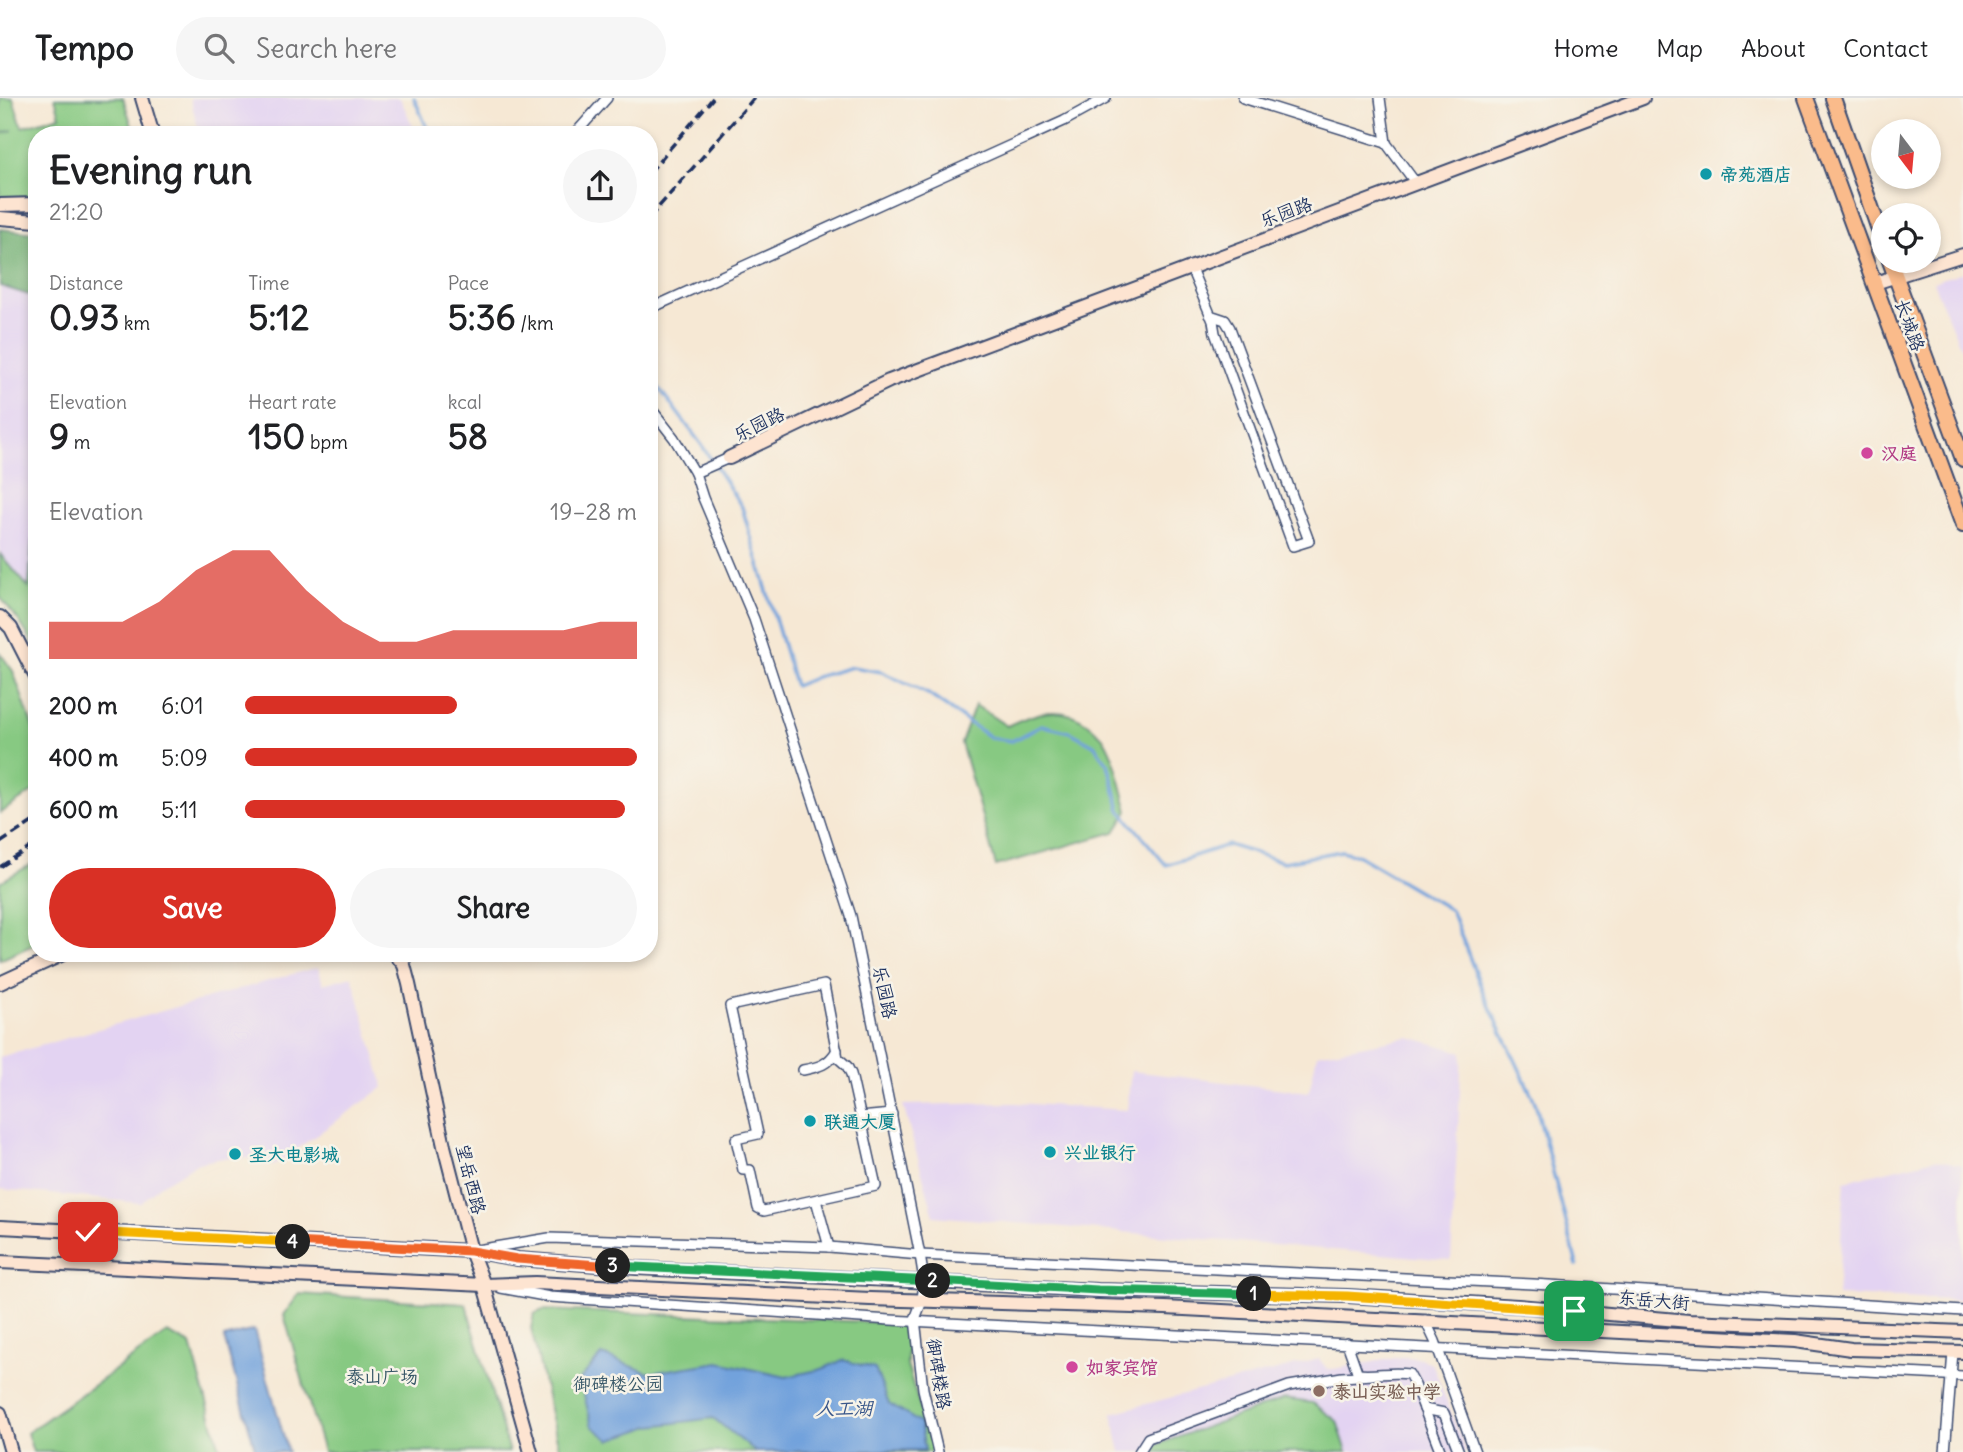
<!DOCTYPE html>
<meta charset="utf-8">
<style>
body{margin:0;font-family:Delius,"LXGW WenKai TC",sans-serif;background:#f6f6f6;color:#202124;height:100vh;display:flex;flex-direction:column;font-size:26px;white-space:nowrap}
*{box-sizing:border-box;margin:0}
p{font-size:23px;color:#757577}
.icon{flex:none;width:38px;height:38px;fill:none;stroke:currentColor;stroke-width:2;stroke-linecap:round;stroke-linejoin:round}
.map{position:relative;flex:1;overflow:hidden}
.side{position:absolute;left:28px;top:28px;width:630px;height:836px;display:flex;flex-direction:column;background:#fff;border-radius:28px;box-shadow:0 4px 10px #0003}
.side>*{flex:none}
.needle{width:46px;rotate:164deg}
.controls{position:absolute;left:1871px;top:21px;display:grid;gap:14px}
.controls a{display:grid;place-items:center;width:70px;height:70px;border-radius:50%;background:#fff;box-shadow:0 4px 10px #0003;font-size:35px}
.pin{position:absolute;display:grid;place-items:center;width:60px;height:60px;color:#fff;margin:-30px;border-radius:14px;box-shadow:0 4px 10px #0006}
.km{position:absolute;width:35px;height:35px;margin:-18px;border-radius:50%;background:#222;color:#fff;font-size:19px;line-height:35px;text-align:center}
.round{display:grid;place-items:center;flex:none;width:74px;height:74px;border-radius:37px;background:#f6f6f6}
.summary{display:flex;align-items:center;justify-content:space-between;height:119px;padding:0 21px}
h1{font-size:38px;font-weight:800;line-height:52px}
.stats{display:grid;grid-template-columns:repeat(3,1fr);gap:10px;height:119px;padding:7px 21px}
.stats div{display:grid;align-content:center}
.stats b{font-size:35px;font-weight:800}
.stats small{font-size:19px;font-weight:400}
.stats p{font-size:19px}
.chart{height:196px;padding:14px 21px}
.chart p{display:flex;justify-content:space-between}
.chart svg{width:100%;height:126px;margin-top:7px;fill:#d93025;opacity:.7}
.action{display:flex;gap:14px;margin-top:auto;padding:14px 21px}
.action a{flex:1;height:80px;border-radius:42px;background:#d93025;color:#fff;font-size:28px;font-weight:800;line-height:80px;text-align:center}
.action a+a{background:#f6f6f6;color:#202124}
ul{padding:0 21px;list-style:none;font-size:23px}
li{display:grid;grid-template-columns:112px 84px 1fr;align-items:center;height:52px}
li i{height:18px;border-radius:9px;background:#d93025}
header{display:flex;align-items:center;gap:42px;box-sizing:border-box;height:98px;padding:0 35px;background:#fff;border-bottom:2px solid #e0e0e0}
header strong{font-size:33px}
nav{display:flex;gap:38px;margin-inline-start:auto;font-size:24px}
.search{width:490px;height:63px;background:#f6f6f6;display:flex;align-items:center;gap:18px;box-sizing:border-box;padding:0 24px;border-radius:38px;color:#757577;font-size:26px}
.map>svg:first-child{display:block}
.built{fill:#e3d3f2}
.green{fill:#87c982;stroke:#517c70;stroke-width:2}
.forest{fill:#6dad70;stroke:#446e67;stroke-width:2}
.water{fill:#72a2dc;stroke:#46689d;stroke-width:2}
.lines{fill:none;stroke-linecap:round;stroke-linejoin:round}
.stream{stroke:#72a2dc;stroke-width:3.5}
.street-casing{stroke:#3c4b70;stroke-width:12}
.secondary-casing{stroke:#3c4b70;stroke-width:16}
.primary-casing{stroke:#3c4b70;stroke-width:18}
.street{stroke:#fff;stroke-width:9}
.secondary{stroke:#fde4d1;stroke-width:12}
.primary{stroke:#fabb8b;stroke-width:14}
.rail{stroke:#1b2f5e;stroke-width:3.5;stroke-dasharray:10 5;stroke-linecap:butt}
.split-1-casing{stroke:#fff;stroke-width:14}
.split-2-casing{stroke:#fff;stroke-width:14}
.split-3-casing{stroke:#fff;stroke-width:14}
.split-4-casing{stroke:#fff;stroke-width:14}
.split-5-casing{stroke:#fff;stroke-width:14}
.split-1{stroke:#f5b400;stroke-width:9}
.split-2{stroke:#22a559;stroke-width:9}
.split-3{stroke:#22a559;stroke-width:9}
.split-4{stroke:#f0652b;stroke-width:9}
.split-5{stroke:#f5b400;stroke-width:9}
.culture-dot{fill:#0f9aa8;stroke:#f7f3e8;stroke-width:2.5}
.hotel-dot{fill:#d1479c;stroke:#f7f3e8;stroke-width:2.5}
.education-dot{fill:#8d6e63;stroke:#f7f3e8;stroke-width:2.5}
.labels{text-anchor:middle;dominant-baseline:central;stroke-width:5;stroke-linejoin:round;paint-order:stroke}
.culture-label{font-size:18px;font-weight:bold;fill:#0d838f;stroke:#f7f3e8;text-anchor:start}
.street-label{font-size:18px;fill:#1b2f5e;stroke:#f7f3e8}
.hotel-label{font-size:18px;font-weight:bold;fill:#b23c85;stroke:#f7f3e8;text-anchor:start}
.park-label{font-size:18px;fill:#365667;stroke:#f7f3e8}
.education-label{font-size:18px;font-weight:bold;fill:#785e54;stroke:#f7f3e8;text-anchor:start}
.water-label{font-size:19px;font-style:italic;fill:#39578a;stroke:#f7f3e8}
</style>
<header>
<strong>Tempo</strong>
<div class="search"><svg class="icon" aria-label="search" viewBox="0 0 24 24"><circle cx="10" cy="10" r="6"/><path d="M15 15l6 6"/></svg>Search here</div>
<nav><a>Home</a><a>Map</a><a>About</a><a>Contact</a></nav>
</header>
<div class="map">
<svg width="1963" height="1354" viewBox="0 0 1963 1354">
<rect width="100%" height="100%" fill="#f7f3e8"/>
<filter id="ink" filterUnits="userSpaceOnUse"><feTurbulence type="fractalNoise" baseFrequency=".0143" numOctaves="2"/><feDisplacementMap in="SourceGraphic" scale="14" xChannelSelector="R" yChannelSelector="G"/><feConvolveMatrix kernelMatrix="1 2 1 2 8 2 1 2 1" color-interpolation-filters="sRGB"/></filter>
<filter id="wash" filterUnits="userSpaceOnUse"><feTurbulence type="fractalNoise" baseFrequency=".00686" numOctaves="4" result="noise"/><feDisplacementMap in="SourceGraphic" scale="28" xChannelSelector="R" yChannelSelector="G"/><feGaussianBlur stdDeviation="1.57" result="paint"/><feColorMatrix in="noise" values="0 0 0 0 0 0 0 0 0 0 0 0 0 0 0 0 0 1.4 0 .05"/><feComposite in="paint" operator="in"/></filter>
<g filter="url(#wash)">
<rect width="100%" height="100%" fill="#f6e8d4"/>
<g class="built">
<polygon points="190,0 400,0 417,37 200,37"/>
<polygon points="0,131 37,135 37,551 19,523 0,499"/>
<polygon points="1963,174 1963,255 1933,184"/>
<polygon points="318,869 323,886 352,878 384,989 273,1068 249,1060 223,1060 198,1065 159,1088 141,1105 0,1091 0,959"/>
<polygon points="1409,939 1462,954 1451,1162 934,1118 903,1007 1015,1005 1127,1012 1131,973 1309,994 1317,956"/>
<polygon points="1935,1061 1962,1067 1963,1202 1837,1198 1845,1083"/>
<polygon points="1401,1259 1421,1260 1433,1267 1466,1354 1121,1354 1112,1315 1319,1261 1328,1272"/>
</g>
<g class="green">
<polygon points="0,0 13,0 22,29 60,18 55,0 123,0 135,37 37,37 37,100 0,99 0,36 13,32 0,35"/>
<polygon points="37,431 37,551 19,523 0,499 0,456 29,490 32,446"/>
<polygon points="0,555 13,573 37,641 37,691 0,715"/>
<path d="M 975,607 L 1007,628 C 1034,615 1061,605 1088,626 C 1093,631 1100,635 1104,641 C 1117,663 1121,689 1128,713 L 1115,734 L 996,768 L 961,645 Z"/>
<polygon points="37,763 37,845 0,862 0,784"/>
<polygon points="299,1196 466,1206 509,1354 323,1354 284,1217"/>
<polygon points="543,1212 901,1225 908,1235 907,1267 934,1354 560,1354 531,1230 534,1216"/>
<polygon points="167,1235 191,1247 221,1354 33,1354 27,1335"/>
<polygon points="1284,1301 1313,1305 1337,1323 1347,1354 1148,1354 1153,1348"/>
</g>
<polygon class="forest" points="0,131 37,135 37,197 29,197 0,188"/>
<g class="water">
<polygon points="254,1232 288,1354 256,1354 224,1240"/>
<polygon points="602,1257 649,1275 719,1264 786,1279 822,1271 843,1262 875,1271 889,1306 920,1325 925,1352 756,1354 713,1320 651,1328 610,1342 592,1328 580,1281"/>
</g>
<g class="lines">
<g class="stream">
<polyline points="414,0 430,37"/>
<polyline points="649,277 701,346 742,409 795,588 816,579 852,569 882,574 928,596 991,640 1012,643 1041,627 1070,634 1094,647 1108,666 1120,712 1166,767 1228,747 1284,764 1341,753 1357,757 1451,812 1483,894 1535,1004 1577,1167"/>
</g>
</g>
</g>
<g filter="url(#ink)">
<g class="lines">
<g class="street-casing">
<g id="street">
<polyline points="1243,0 1386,45 1415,84"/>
<polyline points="1380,0 1386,45"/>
<polyline points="574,37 607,0"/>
<polyline points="1190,168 1213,223 1215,235 1293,448 1309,443 1230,230 1225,222 1210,217"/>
<polyline points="649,211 1064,23 1106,0"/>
<polyline points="649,308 674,340 695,375"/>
<polyline points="729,360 695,375 703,400 754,521 851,818 920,1157 924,1182 922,1203 915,1221 923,1291 938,1354"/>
<polygon points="824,887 838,960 847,968 851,976 876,1088 764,1113 758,1110 750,1072 743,1072 736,1041 758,1036 730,908"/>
<path d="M 803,972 C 819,969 828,967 837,952"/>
<polyline points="860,1019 892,1016"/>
<polyline points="816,1102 829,1149"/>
<polyline points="477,1152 549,1140 829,1149 920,1157 1533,1186 1963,1213"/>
<polyline points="501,1190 550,1199 890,1222 1963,1278"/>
<polyline points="1425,1222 1435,1243 1475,1354"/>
<path d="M 1347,1245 L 1358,1276 C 1376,1278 1391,1273 1409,1276 L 1415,1287 L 1440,1352"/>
<polyline points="1424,1311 1444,1315 1459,1354"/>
<polyline points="1139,1354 1148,1340 1289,1288 1342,1279 1373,1277"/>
<polyline points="1945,1354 1953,1254"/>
</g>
</g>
<g class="secondary-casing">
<g id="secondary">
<polyline points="142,0 153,37"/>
<polyline points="0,107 37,106"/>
<polyline points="0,120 37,123"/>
<polyline points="1875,185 1963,157"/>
<polyline points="729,360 889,283 1643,0"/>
<polyline points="0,519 11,530 37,581"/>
<polyline points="395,856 404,867 409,886 444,1048 471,1153 484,1187 531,1354"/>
<polyline points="0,885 63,856"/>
<polyline points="0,1129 471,1153 518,1161 637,1170 1098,1192 1347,1198 1518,1208 1689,1223 1963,1234"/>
<polyline points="0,1164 484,1187 535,1185 870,1201 1165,1210 1795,1243 1851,1251 1963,1254"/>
<polyline points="0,1315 11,1354"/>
</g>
</g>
<g class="primary-casing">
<g id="primary">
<polyline points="1806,0 1963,427"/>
<polyline points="1833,0 1883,143"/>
<polyline points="1890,163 1963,361"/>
</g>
</g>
<use href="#street" class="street"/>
<use href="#secondary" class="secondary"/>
<use href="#primary" class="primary"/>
<g class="rail">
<polyline points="649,75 713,0"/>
<polyline points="649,120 754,0"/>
<polyline points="0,745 37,721"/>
<polyline points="0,769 37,745"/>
</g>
</g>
</g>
<g class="lines" filter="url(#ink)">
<g class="split-1-casing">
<polyline id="split-1" points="1254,1196 1347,1198 1574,1213"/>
</g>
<g class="split-2-casing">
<polyline id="split-2" points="933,1183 1098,1192 1254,1196"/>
</g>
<g class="split-3-casing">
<polyline id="split-3" points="613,1168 933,1183"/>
</g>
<g class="split-4-casing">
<polyline id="split-4" points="293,1144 471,1153 517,1161 613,1168"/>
</g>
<g class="split-5-casing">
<polyline id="split-5" points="88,1134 293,1144"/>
</g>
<use href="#split-1" class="split-1"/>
<use href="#split-2" class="split-2"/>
<use href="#split-3" class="split-3"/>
<use href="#split-4" class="split-4"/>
<use href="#split-5" class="split-5"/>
</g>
<g class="culture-dot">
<circle cx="1706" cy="76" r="7"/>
<circle cx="810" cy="1023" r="7"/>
<circle cx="1050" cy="1054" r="7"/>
<circle cx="235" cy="1056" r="7"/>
</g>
<g class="hotel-dot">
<circle cx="1867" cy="355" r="7"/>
<circle cx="1072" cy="1269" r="7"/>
</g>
<circle class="education-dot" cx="1319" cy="1293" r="7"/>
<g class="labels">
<g class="culture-label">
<text x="1720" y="76">帝苑酒店</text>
<text x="824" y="1023">联通大厦</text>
<text x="1064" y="1054">兴业银行</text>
<text x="249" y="1056">圣大电影城</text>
</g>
<g class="street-label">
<text transform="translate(1286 114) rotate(-20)">乐园路</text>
<text transform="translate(1910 227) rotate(70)">长城路</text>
<text transform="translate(759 326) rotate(-26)">乐园路</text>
<text transform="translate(885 894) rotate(78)">乐园路</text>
<text transform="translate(471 1081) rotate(76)">望岳西路</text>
<text transform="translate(1654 1202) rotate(5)">东岳大街</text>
<text transform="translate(939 1276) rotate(81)">御碑楼路</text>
</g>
<g class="hotel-label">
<text x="1881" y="355">汉庭</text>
<text x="1086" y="1269">如家宾馆</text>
</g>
<g class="park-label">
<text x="382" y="1278">泰山广场</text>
<text x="618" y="1285">御碑楼公园</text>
</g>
<g class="education-label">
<text x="1333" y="1293">泰山实验中学</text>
</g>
<g class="water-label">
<text x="844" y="1310">人工湖</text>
</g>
</g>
</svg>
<div class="controls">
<a><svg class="needle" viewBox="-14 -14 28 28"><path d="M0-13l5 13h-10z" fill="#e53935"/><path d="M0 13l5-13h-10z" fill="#757577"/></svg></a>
<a><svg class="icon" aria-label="locate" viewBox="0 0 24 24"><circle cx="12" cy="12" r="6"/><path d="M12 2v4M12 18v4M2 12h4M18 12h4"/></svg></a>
</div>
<div class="pin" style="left:1574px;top:1213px;background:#1e9e55"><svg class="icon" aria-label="arrive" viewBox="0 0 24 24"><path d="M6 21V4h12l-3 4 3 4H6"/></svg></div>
<div class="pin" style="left:88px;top:1134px;background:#d93025"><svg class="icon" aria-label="check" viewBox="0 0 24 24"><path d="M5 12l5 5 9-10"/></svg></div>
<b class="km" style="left:1254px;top:1196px">1</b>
<b class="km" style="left:933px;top:1183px">2</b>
<b class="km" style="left:613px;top:1168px">3</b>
<b class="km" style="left:293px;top:1144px">4</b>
<section class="side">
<div class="summary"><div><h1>Evening run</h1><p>21:20</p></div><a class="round"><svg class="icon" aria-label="share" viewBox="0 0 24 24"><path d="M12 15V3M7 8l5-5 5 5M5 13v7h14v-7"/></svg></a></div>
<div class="stats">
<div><p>Distance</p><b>0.93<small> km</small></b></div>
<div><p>Time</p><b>5:12</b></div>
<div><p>Pace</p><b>5:36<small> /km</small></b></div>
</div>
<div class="stats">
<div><p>Elevation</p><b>9<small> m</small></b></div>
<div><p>Heart rate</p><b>150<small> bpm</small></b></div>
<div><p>kcal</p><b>58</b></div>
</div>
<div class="chart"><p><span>Elevation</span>19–28 m</p>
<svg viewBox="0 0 160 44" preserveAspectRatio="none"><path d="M0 44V31L10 31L20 31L30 24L40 13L50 6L60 6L70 20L80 31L90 38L100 38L110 34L120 34L130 34L140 34L150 31L160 31V44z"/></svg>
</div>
<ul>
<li><b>200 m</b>6:01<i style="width:54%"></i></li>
<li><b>400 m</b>5:09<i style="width:100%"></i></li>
<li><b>600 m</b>5:11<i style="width:97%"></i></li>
</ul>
<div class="action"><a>Save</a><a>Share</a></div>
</section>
</div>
